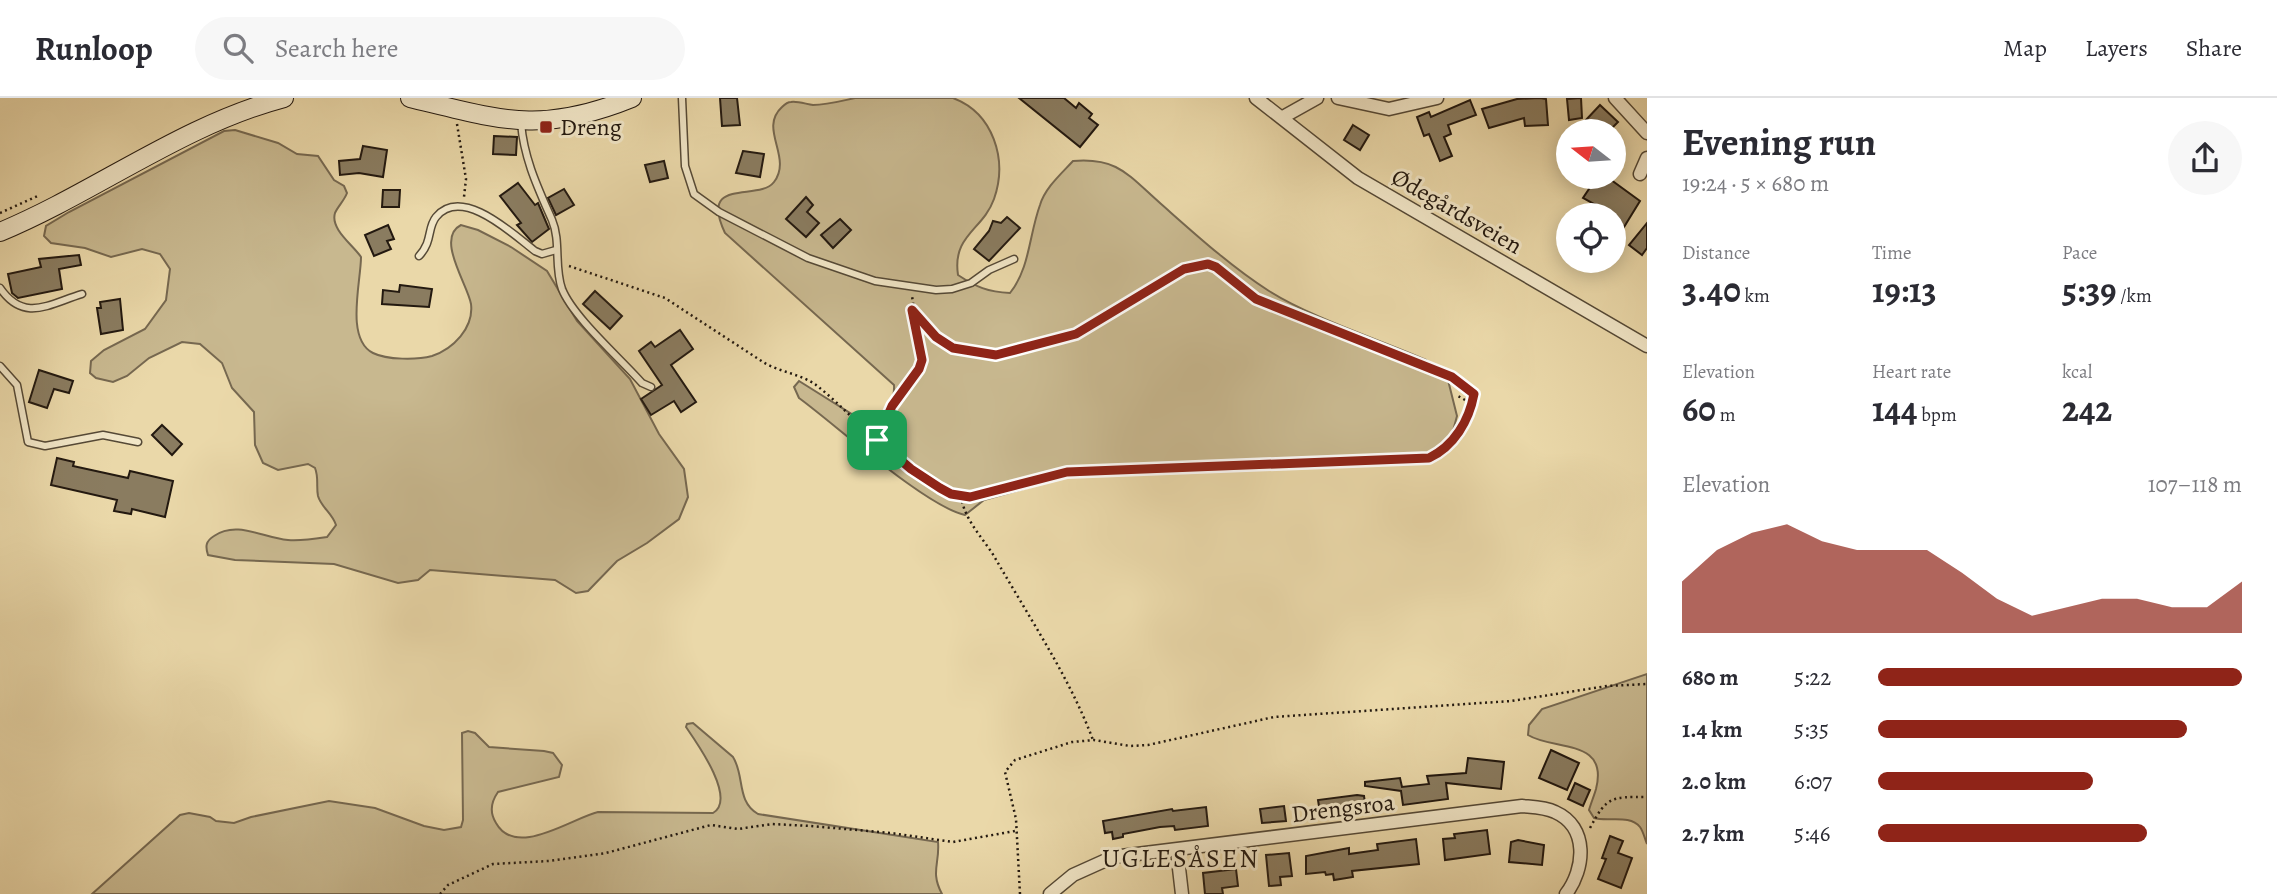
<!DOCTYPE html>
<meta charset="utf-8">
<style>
body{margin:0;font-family:Alegreya,serif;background:#f7f7f7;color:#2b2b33;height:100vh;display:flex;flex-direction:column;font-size:26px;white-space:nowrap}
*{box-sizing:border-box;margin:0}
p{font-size:23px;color:#7c7c81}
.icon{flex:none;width:38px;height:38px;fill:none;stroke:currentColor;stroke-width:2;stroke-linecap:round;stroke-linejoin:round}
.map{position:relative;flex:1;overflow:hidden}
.side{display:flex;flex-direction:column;background:#fff;width:630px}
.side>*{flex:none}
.needle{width:46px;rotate:287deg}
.tools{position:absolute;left:1556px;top:21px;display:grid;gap:14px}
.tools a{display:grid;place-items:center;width:70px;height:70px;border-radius:50%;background:#fff;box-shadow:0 4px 18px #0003;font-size:35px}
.pin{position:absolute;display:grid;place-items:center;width:60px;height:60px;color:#fff;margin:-30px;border-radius:14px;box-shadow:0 4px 10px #0006}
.round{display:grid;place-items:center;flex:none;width:74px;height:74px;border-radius:37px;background:#f7f7f7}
.summary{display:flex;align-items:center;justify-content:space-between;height:119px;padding:0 35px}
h1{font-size:38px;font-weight:600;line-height:52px}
.stats{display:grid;grid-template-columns:repeat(3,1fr);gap:10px;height:119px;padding:7px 35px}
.stats div{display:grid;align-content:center}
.stats b{font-size:35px;font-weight:600}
.stats small{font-size:19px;font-weight:400}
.stats p{font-size:19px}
.chart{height:196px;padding:14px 35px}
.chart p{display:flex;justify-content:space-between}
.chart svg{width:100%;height:126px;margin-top:7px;fill:#8f2418;opacity:.7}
ul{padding:0 35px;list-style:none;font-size:23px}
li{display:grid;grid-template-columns:112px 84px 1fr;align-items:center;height:52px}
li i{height:18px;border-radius:9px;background:#8f2418}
header{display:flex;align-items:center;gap:42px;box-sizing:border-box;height:98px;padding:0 35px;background:#fff;border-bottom:2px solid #e1e1e2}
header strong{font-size:33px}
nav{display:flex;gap:38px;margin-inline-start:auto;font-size:24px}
.search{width:490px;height:63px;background:#f7f7f7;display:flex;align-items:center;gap:18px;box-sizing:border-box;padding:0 24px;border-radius:38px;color:#7c7c81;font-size:26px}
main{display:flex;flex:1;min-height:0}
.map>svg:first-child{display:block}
.green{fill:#c8b88f;stroke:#766850;stroke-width:2}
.building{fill:#8a7c60;stroke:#231910;stroke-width:2}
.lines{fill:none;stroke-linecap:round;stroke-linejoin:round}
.service-casing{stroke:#554936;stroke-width:9}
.minor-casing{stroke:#554936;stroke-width:15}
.secondary-casing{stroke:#231910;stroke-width:20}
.path{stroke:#231910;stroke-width:2.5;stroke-dasharray:2 3.5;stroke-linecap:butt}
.service{stroke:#f1e6c7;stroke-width:6}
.minor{stroke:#f1e6c7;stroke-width:12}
.secondary{stroke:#f1e6c7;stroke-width:18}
.route-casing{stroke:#fff;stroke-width:14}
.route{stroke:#8f2418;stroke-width:9}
.poi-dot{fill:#8f2418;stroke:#f1e6c7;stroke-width:2.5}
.labels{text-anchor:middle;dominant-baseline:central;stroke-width:6;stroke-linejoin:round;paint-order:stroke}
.poi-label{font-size:24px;fill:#231910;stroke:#f1e6c7;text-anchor:start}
.street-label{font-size:24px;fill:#231910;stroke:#f1e6c7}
.neighbourhood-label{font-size:26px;letter-spacing:2px;fill:#231910;stroke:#f1e6c7}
</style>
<header>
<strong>Runloop</strong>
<div class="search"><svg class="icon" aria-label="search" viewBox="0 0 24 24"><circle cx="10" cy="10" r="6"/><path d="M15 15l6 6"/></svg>Search here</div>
<nav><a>Map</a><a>Layers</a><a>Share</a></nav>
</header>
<main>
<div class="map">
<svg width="1647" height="796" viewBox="0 0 1647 796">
<rect width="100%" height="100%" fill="#ead8a9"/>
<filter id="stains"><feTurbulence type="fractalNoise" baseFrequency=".00286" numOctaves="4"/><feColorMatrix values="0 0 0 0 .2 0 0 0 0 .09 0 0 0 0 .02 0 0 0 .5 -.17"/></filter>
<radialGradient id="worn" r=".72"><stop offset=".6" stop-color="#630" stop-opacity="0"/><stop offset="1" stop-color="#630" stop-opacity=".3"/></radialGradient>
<g class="green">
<path d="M 855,0 L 953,0 C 993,15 1008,61 994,101 C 983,132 952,137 958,177 C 976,189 988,194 1010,195 C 1030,170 1029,137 1040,107 C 1045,90 1061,76 1073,63 C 1118,59 1129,78 1160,105 C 1194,135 1230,168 1269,193 C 1312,220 1378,241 1426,262 L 1448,282 L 1457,318 L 1453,333 L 1439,353 L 1407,366 L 1357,366 L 1065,379 L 984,402 L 965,417 C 925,408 836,327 799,300 L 794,289 L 799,283 L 863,323 L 874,326 C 886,321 895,300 894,287 L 725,135 C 698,78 759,104 774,84 C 793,59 758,31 782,9 C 785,6 788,4 791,4 C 797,3 806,6 813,7 C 827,7 841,3 855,0 Z"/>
<path d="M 235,32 L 278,45 L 297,56 L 318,58 L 334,82 L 344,88 L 347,95 C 344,103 338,108 335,115 C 330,131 353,147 361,159 C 361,184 345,241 373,255 C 387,262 417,262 432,258 C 453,251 474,230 471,206 C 468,187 435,140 461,127 L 478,132 L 511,149 L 547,173 L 577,223 L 630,281 L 659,336 L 684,371 L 688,399 L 679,421 L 647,445 L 617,463 L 588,493 L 576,495 L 555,482 L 430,472 L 418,482 L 398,485 L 334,466 L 235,462 L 208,457 C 205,448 206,443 214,438 C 237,422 263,440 288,442 C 302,443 314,441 327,439 L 336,427 C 332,415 321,409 318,398 C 316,388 319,380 315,370 L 308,366 L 278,372 L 263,365 L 255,347 L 254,314 L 232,290 L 222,265 L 200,246 L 182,244 L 149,260 L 127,278 L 113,284 L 96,280 L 90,275 L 91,263 L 104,252 L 145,231 L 166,202 L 170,171 L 160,156 L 142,151 L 111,159 L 85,150 L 51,145 L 44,138 L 46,128 L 69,114 L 224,33 Z"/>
<path d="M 1647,576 L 1647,746 C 1645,741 1643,733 1640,729 C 1630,716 1608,724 1594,720 L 1589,712 C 1591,705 1594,698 1596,691 C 1609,640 1554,653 1528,637 L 1529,627 L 1542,611 Z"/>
<path d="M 693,625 L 733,659 C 745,678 736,703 758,716 L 938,744 C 940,765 930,774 942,796 L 92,796 L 180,717 L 189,715 L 210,719 L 216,723 L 234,725 L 251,719 L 329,703 L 375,710 L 424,728 L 444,732 L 461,729 L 463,722 L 462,635 L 468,633 L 475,635 L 489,649 L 544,653 L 553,655 L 562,667 L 559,679 L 498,694 C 491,704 489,714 496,725 C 516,761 572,720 598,714 L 713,715 C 737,701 697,645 686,629 L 687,626 Z"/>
</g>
<g class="building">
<polygon points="720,0 737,0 740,27 722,28"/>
<polygon points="1019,0 1064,0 1076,10 1079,5 1092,16 1089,20 1098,27 1080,49"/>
<polygon points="1540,0 1546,1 1548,27 1525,28 1524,20 1489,30 1482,11 1517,1"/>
<polygon points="1581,0 1582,20 1569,22 1567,1"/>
<polygon points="1470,2 1476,17 1448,27 1451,36 1444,39 1452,58 1440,63 1429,36 1424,38 1417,19 1429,14 1431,19"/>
<polygon points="1600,7 1618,24 1609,33 1596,33 1585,23"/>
<polygon points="1353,27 1369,37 1360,52 1344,42"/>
<polygon points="494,38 517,39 516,57 493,56"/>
<polygon points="363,48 387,52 383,79 359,75 340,77 339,63 360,61"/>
<polygon points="743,53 764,56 760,79 736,75"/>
<polygon points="664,63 668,80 650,84 645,67"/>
<polygon points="1597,79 1607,79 1640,103 1624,129 1614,122 1614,117 1583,100"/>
<polygon points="518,85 535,107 538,105 549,131 532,144 517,127 521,125 500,98"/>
<polygon points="564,91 574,107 556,117 548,100"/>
<polygon points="383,92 400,92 399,109 382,109"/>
<polygon points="806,99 813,107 807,114 819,125 806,139 786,121"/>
<polygon points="1007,119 1020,130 989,163 974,151 989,133 993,123 1001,125"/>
<polygon points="840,121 851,132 833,150 821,137"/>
<polygon points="1647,125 1647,150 1642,157 1629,147"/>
<polygon points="388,127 394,141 387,143 391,151 374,158 365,137"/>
<polygon points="79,157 81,167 59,171 62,191 18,200 12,195 8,176 41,169 39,161"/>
<polygon points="400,187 432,191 429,209 382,206 383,192 399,194"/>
<polygon points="595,193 622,218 610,231 583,206"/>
<polygon points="120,201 123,232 101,236 97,210 101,210 100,204"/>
<polygon points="680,232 693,251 671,267 696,304 681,314 674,303 651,317 641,301 662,287 639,253 651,244 655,249"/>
<polygon points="39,272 73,283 69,295 54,291 47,310 29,304"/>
<polygon points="162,327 182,346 172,357 152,337"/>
<polygon points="57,360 74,364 73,368 128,380 130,373 173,383 165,419 132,411 131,416 114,413 117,402 51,387"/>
<polygon points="1551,652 1579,665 1567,692 1539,680"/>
<polygon points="1468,660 1504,664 1501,691 1446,685 1448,701 1403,707 1401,693 1365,688 1365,684 1400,680 1402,689 1429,686 1427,678 1466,675"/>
<polygon points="1575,685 1590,692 1583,708 1568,701"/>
<polygon points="1357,697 1364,698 1366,712 1321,721 1318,702"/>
<polygon points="1284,708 1286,723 1262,725 1260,711"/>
<polygon points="1206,709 1208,728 1175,732 1174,728 1160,729 1123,736 1123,739 1113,741 1112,734 1105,735 1103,723 1172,711 1173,713"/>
<polygon points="1487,732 1490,756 1445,762 1443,741 1455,740 1454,736"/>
<polygon points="1610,738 1623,743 1618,755 1632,760 1621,790 1598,781 1606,761 1602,760"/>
<polygon points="1416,741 1419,766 1352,773 1353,779 1334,782 1333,776 1326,777 1325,774 1306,776 1306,758 1349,750 1349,756 1378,752 1377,746"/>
<polygon points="1518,742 1544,747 1542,767 1509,764 1511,744"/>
<polygon points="1289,755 1292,778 1280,779 1281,787 1269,788 1266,757"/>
<polygon points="1236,771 1238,788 1222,790 1223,796 1205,796 1203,775"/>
</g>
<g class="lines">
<g class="service-casing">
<g id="service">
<polyline points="682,0 685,68 694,96 719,114 808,160 875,183 936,192 952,191 971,185 989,172 1014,161"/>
<path d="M 521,25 C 524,61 538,90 552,122 C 561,143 554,169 562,191 C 573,219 621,261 642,285 L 651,289"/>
<path d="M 419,158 C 433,143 427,130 436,119 C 462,87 514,137 535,153 L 542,156 L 556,152"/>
<path d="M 0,190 C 24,225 49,206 82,196"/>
<polyline points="0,268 17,287 28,344 45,348 103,337 138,344"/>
</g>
</g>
<g class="minor-casing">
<g id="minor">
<polyline points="1256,0 1358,80 1647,248"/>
<polyline points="1338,0 1389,11 1437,0"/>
<polyline points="1615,0 1647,35"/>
<polyline points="1283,19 1317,0"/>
<polyline points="1640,76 1647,60"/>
<polyline points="1177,753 1182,796"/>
<path d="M 1050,796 L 1073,777 L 1113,759 L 1522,708 C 1533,709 1545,709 1555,714 C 1589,729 1585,771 1566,796"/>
</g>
</g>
<g class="secondary-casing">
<g id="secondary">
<path d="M 410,0 C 501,22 541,37 632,0"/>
<path d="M 0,134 C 96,94 182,27 284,0"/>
</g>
</g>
<g class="path">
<polyline points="457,26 466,81 464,99"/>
<polyline points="0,115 40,97"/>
<path d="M 569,168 L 665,200 L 763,264 C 779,274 801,276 816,287 C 860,321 897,376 952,396 C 984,408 1035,377 1070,374 C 1189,364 1310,368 1429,361 C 1453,349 1462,329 1472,306 L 1458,298"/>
<polyline points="912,212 936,239 953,250 996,257 1076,236 1184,171 1208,166 1216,168 1256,201 1272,209 1452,279 1474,296 1472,305"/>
<polyline points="877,342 892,308 919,271 922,262 912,198"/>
<path d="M 961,398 C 964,421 982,439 994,458 C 1028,518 1069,578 1093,642"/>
<path d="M 1590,730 C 1607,698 1611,699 1647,699"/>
<polyline points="440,796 448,787 493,766 549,763 606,755 711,727 738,731 772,726 811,728 891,735 953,744 1015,733"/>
<polyline points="1020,796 1016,721 1005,674 1015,662 1072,644 1094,642 1130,648 1148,647 1274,619 1511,603 1607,588 1647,586"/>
</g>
<use href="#service" class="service"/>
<use href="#minor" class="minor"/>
<use href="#secondary" class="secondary"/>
</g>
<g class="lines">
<g class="route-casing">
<path id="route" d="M 1208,166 L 1216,169 L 1256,201 L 1452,279 L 1474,296 C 1469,323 1454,348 1429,360 L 1067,374 L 970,399 L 951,396 L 940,390 L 911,371 L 877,342 L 892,308 L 919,271 L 922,262 L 912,212 L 936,239 L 953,250 L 996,257 L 1076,236 L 1184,171 Z"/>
</g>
<use href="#route" class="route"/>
</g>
<rect class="poi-dot" x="539" y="22" width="14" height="14" rx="3.5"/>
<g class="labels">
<g class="poi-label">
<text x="560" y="29">Dreng</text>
</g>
<g class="street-label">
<text transform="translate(1457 113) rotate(30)">Ødegårdsveien</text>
<text transform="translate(1343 710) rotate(-7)">Drengsroa</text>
</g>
<g class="neighbourhood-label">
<text x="1181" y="760">UGLESÅSEN</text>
</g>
</g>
<rect width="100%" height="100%" filter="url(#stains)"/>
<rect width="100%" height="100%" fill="url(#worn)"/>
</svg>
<div class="tools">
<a><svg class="needle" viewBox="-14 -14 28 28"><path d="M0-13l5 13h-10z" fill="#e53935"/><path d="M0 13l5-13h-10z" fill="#7c7c81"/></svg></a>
<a><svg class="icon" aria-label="locate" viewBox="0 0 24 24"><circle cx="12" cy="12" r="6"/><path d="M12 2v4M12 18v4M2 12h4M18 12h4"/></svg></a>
</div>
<div class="pin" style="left:877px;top:342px;background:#1e9e55"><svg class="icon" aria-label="arrive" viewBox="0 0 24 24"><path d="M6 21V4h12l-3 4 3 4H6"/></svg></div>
</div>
<section class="side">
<div class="summary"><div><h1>Evening run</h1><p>19:24 · 5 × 680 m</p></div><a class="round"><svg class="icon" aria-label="share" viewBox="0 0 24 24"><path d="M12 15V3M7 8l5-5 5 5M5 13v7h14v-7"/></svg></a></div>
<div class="stats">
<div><p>Distance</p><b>3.40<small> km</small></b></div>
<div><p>Time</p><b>19:13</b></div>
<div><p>Pace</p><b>5:39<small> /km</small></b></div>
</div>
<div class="stats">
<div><p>Elevation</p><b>60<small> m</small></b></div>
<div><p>Heart rate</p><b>144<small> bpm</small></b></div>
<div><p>kcal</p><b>242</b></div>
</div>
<div class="chart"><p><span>Elevation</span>107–118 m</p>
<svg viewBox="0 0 160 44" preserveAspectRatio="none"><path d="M0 44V26L10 15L20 9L30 6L40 12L50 15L60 15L70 15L80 23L90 32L100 38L110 35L120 32L130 32L140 35L150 35L160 26V44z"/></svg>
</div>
<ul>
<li><b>680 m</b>5:22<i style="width:100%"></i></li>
<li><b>1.4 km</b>5:35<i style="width:85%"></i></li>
<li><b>2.0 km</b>6:07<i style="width:59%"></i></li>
<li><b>2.7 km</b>5:46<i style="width:74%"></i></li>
</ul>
</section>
</main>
